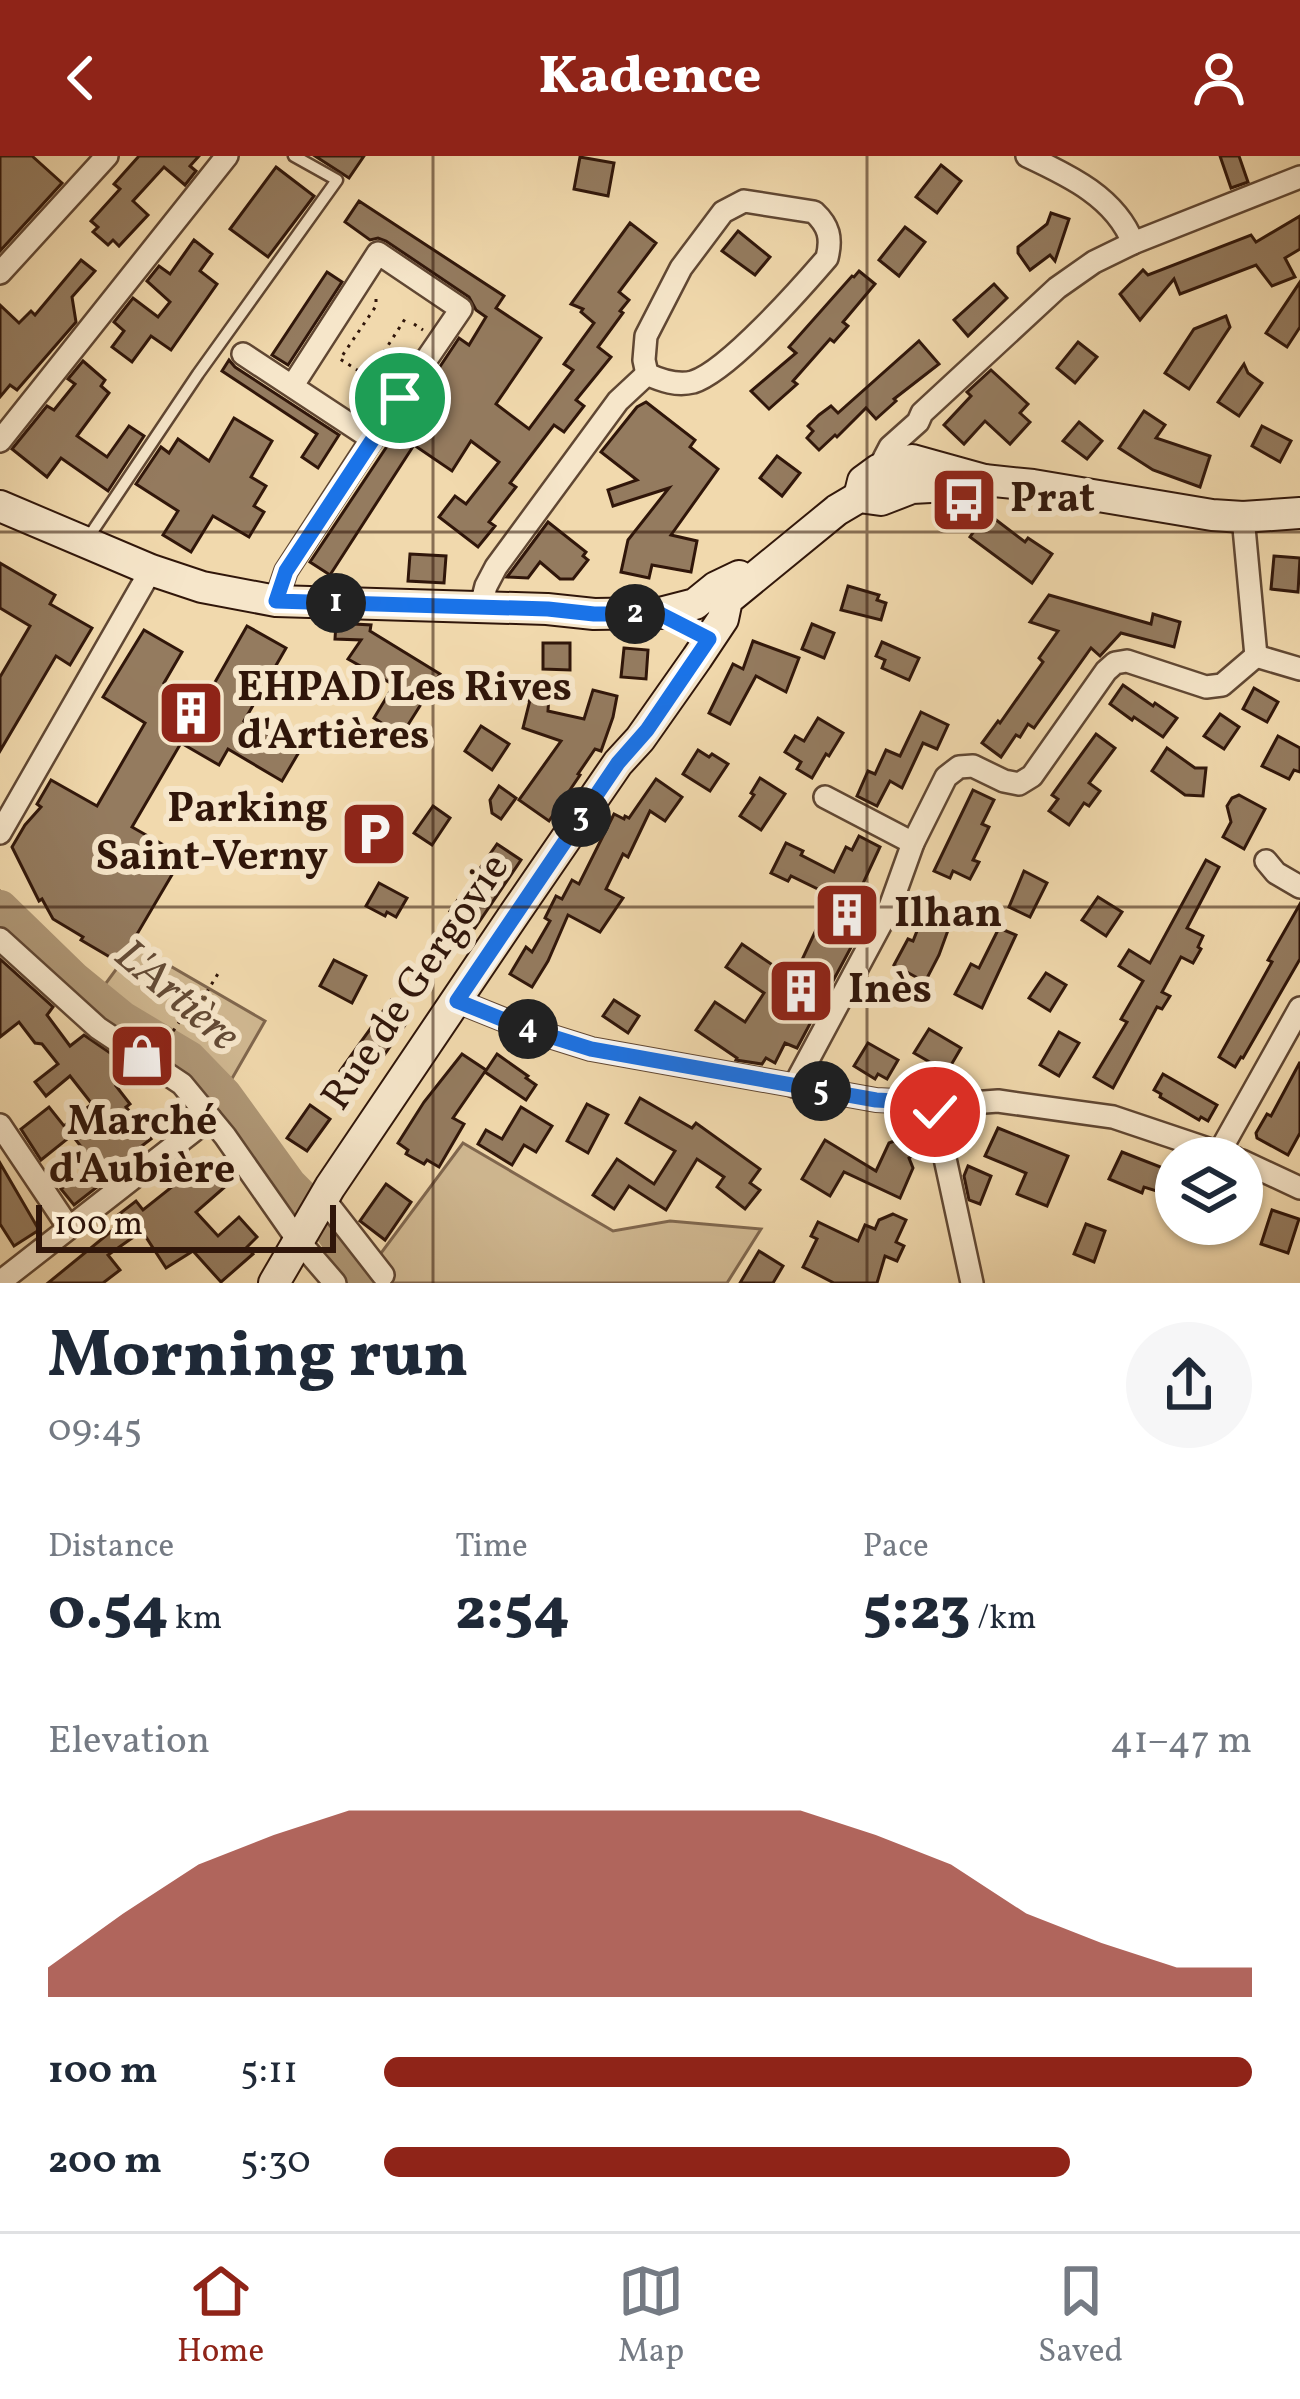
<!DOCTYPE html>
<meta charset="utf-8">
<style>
body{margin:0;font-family:Vollkorn,serif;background:#f6f6f7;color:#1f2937;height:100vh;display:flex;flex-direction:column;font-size:45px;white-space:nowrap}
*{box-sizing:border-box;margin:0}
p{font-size:39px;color:#747a83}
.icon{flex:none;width:66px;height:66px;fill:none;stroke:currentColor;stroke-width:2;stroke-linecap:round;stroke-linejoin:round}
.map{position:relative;height:1127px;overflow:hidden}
.details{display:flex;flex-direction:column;background:#fff;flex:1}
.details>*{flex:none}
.controls{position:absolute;left:1155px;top:981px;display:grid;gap:24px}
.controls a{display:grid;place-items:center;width:108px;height:108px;border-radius:50%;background:#fff;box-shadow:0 3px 9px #0004;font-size:60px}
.scale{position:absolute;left:36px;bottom:30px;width:300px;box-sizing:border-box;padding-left:12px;border:6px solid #30160a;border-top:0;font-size:33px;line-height:42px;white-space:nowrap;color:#30160a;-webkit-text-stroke:9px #f6e6ca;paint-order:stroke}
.pin{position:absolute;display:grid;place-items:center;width:102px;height:102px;color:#fff;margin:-51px;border:6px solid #fff;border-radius:50%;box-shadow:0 3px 12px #0007}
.km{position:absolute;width:60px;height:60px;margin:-30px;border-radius:50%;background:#222;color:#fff;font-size:33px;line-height:60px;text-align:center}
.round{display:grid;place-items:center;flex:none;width:126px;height:126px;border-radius:63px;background:#f6f6f7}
.summary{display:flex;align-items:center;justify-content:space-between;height:204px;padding:0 48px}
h1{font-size:66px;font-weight:800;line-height:90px}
.stats{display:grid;grid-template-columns:repeat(3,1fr);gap:18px;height:204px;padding:12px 48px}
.stats div{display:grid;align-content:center}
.stats b{font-size:60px;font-weight:800}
.stats small{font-size:33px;font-weight:400}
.stats p{font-size:33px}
.chart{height:336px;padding:24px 48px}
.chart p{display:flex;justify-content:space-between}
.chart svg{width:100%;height:216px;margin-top:12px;fill:#8f2418;opacity:.7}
ul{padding:0 48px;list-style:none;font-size:39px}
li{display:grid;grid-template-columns:192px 144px 1fr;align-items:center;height:90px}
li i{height:30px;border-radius:15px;background:#8f2418}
header{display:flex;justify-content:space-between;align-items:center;height:156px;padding:0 48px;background:#8f2418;color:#fff;font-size:54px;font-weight:800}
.tab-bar{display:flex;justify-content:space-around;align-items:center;height:168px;border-top:3px solid #e0e1e3;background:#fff;font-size:33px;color:#747a83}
.tab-bar a{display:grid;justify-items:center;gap:6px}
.tab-bar .selected{color:#8f2418}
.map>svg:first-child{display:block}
.green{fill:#d0b891;stroke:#80674e;stroke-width:3}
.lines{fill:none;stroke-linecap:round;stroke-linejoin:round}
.river{stroke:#af9776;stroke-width:36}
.building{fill:#947b5f;stroke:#30160a;stroke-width:3}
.lane-casing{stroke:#604733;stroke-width:15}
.street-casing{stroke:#604733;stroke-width:26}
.secondary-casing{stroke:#30160a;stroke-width:34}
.path{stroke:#30160a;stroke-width:3;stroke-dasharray:3 6;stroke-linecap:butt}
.lane{stroke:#f6e6ca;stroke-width:10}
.street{stroke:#f6e6ca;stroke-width:21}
.secondary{stroke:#f6e6ca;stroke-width:30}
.route-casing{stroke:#fff;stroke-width:24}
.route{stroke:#1a73e8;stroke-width:15}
.grid{fill:none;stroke:#30160a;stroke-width:3;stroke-opacity:0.55}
.labels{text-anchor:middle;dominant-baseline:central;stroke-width:12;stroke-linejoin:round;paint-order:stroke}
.poi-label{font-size:42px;font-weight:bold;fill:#30160a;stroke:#f6e6ca;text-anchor:start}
.street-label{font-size:42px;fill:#30160a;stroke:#f6e6ca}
.water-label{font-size:45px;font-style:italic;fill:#634a35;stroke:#f6e6ca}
</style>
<header><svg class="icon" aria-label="back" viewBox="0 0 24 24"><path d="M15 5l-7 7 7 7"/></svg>Kadence<svg class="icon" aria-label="person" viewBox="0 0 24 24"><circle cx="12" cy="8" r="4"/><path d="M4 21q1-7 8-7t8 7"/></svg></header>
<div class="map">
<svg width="1300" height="1127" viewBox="0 0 1300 1127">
<rect width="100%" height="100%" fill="#f1d9ad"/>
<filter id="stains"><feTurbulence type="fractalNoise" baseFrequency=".00167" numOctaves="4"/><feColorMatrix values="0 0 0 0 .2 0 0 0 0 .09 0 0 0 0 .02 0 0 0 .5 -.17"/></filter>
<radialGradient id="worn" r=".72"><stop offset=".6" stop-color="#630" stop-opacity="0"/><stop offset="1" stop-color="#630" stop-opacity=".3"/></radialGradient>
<g class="green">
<polygon points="0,735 101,834 134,789 265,865 230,926 251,964 296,1018 304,1025 308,1039 287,1019 256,978 219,921 186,893 91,831 0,745"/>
<polygon points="463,987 613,1075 670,1065 761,1073 727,1127 368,1127 364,1120"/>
</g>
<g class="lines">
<polyline class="river" points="0,752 73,823 122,863 189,903 224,939 289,1029 329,1069 369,1127"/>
</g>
<g class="building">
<polygon points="0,0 32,0 62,27 0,95"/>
<polygon points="139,0 199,0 190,10 196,15 185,29 164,11 133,45 148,59 119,90 113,84 108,89 93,76 98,71 91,65 120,33 114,28"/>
<polygon points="315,0 364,0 349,22"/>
<polygon points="1220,0 1239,0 1248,26 1231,32"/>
<polygon points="580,1 614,7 608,40 574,33"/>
<polygon points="941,9 961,25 937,57 916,41"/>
<polygon points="276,11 314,40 268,101 230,73"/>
<polygon points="359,45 504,140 496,152 541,182 496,248 529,273 573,214 564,208 594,167 581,156 583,153 571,148 630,67 656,87 619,136 629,144 620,155 623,157 598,191 611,201 576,244 584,250 564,276 554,269 510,327 516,331 489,366 495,370 478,391 439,361 455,340 466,348 499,306 471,285 452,315 414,289 330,419 310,406 459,182 469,189 486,161 476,154 469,141 386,85 378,82 370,84 345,66"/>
<polygon points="1051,57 1069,63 1055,105 1050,99 1030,114 1018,97 1018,91 1047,68"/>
<polygon points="1300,60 1300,93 1285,102 1295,121 1272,130 1256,109 1180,138 1174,123 1140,164 1120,138 1143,114 1148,119 1251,79 1256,86"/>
<polygon points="905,71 925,86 899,120 879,104"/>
<polygon points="738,75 770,101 755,119 722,95"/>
<polygon points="194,84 212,98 200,115 217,128 171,194 151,180 132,206 112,191 124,175 114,166 133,142 158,161 170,146 147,125 159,110 170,118"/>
<polygon points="81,104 95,115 72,141 76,166 17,234 10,229 0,241 0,149 19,167 31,155 35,159"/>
<polygon points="859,115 875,128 843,166 848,170 834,186 830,183 793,225 797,228 769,253 751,235 796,197 789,191 852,120 854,121"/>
<polygon points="327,116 342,126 288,209 272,199"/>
<polygon points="1300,126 1300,171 1287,191 1266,177"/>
<polygon points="994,128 1007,142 968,180 954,164"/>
<polygon points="1226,160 1230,171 1189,233 1165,217 1194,173"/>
<polygon points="919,185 939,208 894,243 896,245 876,263 866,252 837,281 835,279 819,294 807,282 813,275 808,270 819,259 831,250 838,257"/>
<polygon points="1078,186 1097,201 1075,227 1057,212"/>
<polygon points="229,204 235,211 339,279 318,312 302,301 317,278 222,215"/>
<polygon points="83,205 105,224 101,230 109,237 77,280 107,301 129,270 144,280 108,335 61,302 47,321 12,293 47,250 54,254 75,228 68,223"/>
<polygon points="1244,208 1248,217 1262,227 1239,260 1218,246"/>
<polygon points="991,214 1028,248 1020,257 1030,266 1010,288 985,265 964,288 944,269 971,240 967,236"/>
<polygon points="646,246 695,284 690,291 718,313 671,379 697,385 691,416 652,409 649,422 621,416 628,384 669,332 613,350 608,334 637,324 601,296 637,251"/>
<polygon points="1144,255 1165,269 1156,282 1210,300 1200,331 1153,314 1119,292"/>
<polygon points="234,262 272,285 251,321 266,330 254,350 264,356 249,381 213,360 191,396 163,379 178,355 136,328 161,291 169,297 178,283 209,305"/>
<polygon points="1079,266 1102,285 1087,303 1063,285"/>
<polygon points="1262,270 1291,285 1280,306 1252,290"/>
<polygon points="777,300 800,317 782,340 760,322"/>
<polygon points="987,357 1025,386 1028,382 1052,398 1032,427 970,381"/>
<polygon points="548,366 586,396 583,400 588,404 573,423 560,423 540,406 528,422 507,421"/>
<polygon points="410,398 446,400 444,427 408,425"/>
<polygon points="1274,400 1300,402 1298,436 1271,433"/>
<polygon points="0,407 55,439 50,448 92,472 70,509 56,500 0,595 0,521 30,470 0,452"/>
<polygon points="848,430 879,439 877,444 886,447 881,464 841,454"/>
<polygon points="1049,439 1151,468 1153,458 1180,466 1174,491 1121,477 1100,500 1091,492 1034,572 1028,568 1020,581 1016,579 1001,601 982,587 998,565 1000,567 1043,506 1039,502 1058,475 1030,466"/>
<polygon points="336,467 371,469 370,475 440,518 401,580 374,562 394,529 348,503 361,484 335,483"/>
<polygon points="812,468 834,477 824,502 802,493"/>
<polygon points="247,470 286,492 244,565 299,596 282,625 228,593 219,609 181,587 132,671 183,700 120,807 81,784 83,781 53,763 42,743 39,745 12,691 25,669 41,651 37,648 51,624 97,650 145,567 103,541 144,474 182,496 164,527 202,549"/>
<polygon points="753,485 799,502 786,536 756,520 730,568 709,557 733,508 743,513"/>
<polygon points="882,486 919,502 909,524 882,512 885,504 876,500"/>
<polygon points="543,487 570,487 570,514 543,513"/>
<polygon points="624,492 648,494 646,523 621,521"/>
<polygon points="517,522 550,524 548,555 584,563 593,534 617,540 613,561 601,595 595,593 578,618 580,619 549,665 519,644 561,585 523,572 530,544 515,544"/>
<polygon points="1123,529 1153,550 1155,547 1177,562 1163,581 1134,561 1132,564 1110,548"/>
<polygon points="1254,532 1278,546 1267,566 1243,553"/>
<polygon points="921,556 948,569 937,593 923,587 902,632 890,625 877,650 857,640 868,615 875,618 886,594 900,600"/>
<polygon points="1220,558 1239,571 1224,593 1204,580"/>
<polygon points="818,562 843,577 829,600 826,598 812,622 797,613 801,606 785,596 795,580 804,585"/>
<polygon points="481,570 509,588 492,614 465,595"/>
<polygon points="1096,578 1115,592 1089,627 1100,635 1089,650 1084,647 1069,669 1049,655 1058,643 1052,639"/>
<polygon points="1278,580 1300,592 1300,616 1294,614 1289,623 1262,610"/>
<polygon points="1167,592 1195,612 1206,612 1203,640 1185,639 1152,615"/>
<polygon points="698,594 709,601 712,598 728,608 710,635 683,618"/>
<polygon points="760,622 785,638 761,674 740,660 754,639 751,637"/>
<polygon points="656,623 682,641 665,665 650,655 628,701 623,698 606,733 623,742 600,776 568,759 548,805 532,831 510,818 526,791 532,796 550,765 545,762 556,740 562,743 572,724 579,728 614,658 624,663 625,660 629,662"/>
<polygon points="499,630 516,642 501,663 492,657 490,644"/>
<polygon points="973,634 994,644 982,668 989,671 973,704 979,706 970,723 953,715 950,722 934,715"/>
<polygon points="1239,639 1265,653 1244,693 1223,681 1231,666 1227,650 1232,642"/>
<polygon points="433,650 450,662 432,689 414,677"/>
<polygon points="859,680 880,691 859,736 865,739 861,748 871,754 797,892 785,887 775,907 766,902 762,908 736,904 737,902 696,874 715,846 745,866 764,837 726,811 742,788 793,823 832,740 791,720 788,725 771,717 786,687 803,695 801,699 834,716 846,691 852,694"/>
<polygon points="497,688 521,704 475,772 450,755"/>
<polygon points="1206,704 1219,711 1187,772 1203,780 1198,791 1201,793 1193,807 1181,801 1162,836 1170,840 1162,853 1157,851 1113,932 1094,921 1127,866 1121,863 1143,825 1119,810 1129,794 1150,807"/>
<polygon points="1024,715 1047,727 1030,761 1009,751"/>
<polygon points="379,727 407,742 396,761 387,756 385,760 366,750"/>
<polygon points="1098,741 1122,756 1106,780 1082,764"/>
<polygon points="929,745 955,755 939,799 925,826 894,809 908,783 913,785"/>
<polygon points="1300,748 1300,803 1243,902 1241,901 1235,911 1219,901 1272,806 1268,804"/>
<polygon points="999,772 1016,779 982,852 955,838 971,808 979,812"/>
<polygon points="0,803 53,851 47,859 70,890 84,879 135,914 116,930 130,948 126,951 151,983 139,992 142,996 74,1049 61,1033 94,1007 72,979 41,1004 21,973 49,951 64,970 92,948 70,920 46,940 35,926 58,908 42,888 35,887 19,866 0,881"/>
<polygon points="334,804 366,820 352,847 320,830"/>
<polygon points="1046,817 1066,829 1050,855 1029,842"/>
<polygon points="391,844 412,859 362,931 340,915"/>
<polygon points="614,844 639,860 628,877 603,860"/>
<polygon points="929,873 961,892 947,916 914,897"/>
<polygon points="1059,876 1079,887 1059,920 1040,909"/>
<polygon points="868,887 898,904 887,923 878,918 875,923 854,910"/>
<polygon points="462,898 486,914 453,962 464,968 439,1011 427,1004 424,1008 406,998 408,994 398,987 424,946"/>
<polygon points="497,898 528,920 526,922 536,929 526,944 485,916"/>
<polygon points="1300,906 1300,977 1288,999 1257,982 1256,977 1267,958 1271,960"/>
<polygon points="1163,918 1217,949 1208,965 1201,961 1199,964 1160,941 1161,938 1154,934"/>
<polygon points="640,942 692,972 696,967 760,1013 750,1027 760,1034 745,1053 717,1031 724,1021 697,1003 666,1054 629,1030 614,1053 593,1039 617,1003 654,1028 675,995 626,967"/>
<polygon points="587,948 608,959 588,997 567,985"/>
<polygon points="310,949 330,963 307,995 287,982"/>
<polygon points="521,951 552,970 536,996 524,989 512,1009 478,988 486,974 502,983"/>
<polygon points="998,972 1068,1000 1047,1050 1017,1038 1026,1017 985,1000"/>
<polygon points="905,981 912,1000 909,1002 913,1012 900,1042 844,1016 830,1040 802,1023 825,984 876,1015 889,987"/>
<polygon points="1122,996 1176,1017 1176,1041 1144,1031 1142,1037 1109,1023"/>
<polygon points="0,1007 39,1074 14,1090 0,1068"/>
<polygon points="211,1009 227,1029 196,1056 218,1080 239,1061 257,1081 247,1091 253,1098 221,1126 193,1095 166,1112 142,1075 108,1099 120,1114 103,1127 48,1127 119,1069 114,1062 136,1045 143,1054 188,1018 194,1025"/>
<polygon points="968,1010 991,1020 980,1048 969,1044 964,1020"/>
<polygon points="386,1028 411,1046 385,1084 360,1065"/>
<polygon points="1272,1054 1299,1063 1288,1097 1261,1088"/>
<polygon points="893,1058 906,1064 896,1086 904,1090 897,1105 885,1100 877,1127 834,1127 803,1111 817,1083 811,1080 818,1066 858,1085 865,1069 875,1073 879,1064"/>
<polygon points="1086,1068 1105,1075 1094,1106 1074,1098"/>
<polygon points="759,1095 783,1110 773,1127 740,1127"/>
</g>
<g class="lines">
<g class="lane-casing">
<polyline id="lane" points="86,385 198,218 337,24 294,0"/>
</g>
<g class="street-casing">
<g id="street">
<path d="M 1027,0 C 1070,20 1116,42 1133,87"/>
<path d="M 744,45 L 814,56 C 829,70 832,82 827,102 C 802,131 728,215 693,226 C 677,230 662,225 647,218 L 644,204 L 646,180 L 681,112 L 723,56 Z"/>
<polyline points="0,117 107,0"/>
<polyline points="243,198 372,283"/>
<polyline points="0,285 227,0"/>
<polyline points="878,314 890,291 918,266 922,257 1057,132 1094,106 1133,87 1300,21"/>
<polyline points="1243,361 1256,500"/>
<polyline points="276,445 286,415 372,283 461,153 378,97 293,229"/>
<polyline points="480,453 486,430 496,411 618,245 647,218"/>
<polyline points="1256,500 1300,513"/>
<polyline points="825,641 913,687"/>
<polyline points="0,677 151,414"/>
<polyline points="1266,705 1276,717 1300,731"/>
<polyline points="0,783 98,872 182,928 225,980 297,1083 335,1127"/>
<polyline points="457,845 524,872 591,893 876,944 957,948 998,945 1113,961 1235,1002"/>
<polyline points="794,930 890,751 913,687 946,621 959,611 973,610 1004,625 1019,628 1032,620 1106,515 1115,507 1127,505 1206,531 1222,529 1256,500"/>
<polyline points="933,947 972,1127"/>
<polyline points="0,969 69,1072"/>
<polyline points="1220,995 1300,852"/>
<polyline points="1242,1005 1300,1032"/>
<polyline points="323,1042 383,1119"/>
<polyline points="0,1126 210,962"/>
</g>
</g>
<g class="secondary-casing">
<g id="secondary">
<polyline points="859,341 863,325 878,314 912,304 984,324 1033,329 1212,359 1243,361 1300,357"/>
<polyline points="0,350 151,414 202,431 276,445 547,453 594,458 660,457 695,448 716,431 739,420"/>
<polyline points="274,1127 330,1031 515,757 618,607 640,583 697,502 723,463 727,444 837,354 859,341 881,344 912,332 967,329 984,324"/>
</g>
</g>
<g class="path">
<polyline points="376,143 376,150 340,203 384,231"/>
<polyline points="414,168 423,174"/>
<polyline points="369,219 405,163"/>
<polyline points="163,890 197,840 205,839 219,816"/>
</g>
<use href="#lane" class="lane"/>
<use href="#street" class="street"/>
<use href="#secondary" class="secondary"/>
</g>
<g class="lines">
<g class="route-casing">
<polyline id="route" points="400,242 286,415 276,445 548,453 594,458 660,458 709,483 647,574 618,607 457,845 524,872 591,893 876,944 934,947 935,956"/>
</g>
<use href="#route" class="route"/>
</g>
<path class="grid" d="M 433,0 L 433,1127M 867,0 L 867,1127M 0,376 L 1300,376M 0,751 L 1300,751"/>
<defs>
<g id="bus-square" transform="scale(3.45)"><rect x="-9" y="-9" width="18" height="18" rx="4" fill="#8f2418" stroke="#f6e6ca"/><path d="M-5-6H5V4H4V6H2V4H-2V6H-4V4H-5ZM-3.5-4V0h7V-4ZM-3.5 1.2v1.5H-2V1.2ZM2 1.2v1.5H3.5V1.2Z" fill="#fff"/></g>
<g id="building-square" transform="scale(3.45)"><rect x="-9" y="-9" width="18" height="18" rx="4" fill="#8f2418" stroke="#f6e6ca"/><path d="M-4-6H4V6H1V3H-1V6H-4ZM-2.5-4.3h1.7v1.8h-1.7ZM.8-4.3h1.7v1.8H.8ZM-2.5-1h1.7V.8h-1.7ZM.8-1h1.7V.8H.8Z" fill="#fff"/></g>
<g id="parking-square" transform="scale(3.45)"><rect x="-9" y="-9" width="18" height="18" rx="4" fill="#8f2418" stroke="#f6e6ca"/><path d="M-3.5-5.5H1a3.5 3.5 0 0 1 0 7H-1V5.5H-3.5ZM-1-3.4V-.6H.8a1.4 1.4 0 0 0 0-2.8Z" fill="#fff"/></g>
<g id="shop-square" transform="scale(3.45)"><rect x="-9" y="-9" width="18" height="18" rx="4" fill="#8f2418" stroke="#f6e6ca"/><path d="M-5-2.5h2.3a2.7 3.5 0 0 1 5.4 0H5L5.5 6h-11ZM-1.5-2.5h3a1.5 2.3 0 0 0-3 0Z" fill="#fff"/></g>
</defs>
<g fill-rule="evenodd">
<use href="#bus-square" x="964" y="344"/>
<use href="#building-square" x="191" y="557"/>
<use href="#parking-square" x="374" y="678"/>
<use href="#building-square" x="847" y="759"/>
<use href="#building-square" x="801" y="835"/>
<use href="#shop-square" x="142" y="900"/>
</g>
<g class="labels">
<g class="poi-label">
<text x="1010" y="344">Prat</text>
<text x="237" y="533">EHPAD Les Rives<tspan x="237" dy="48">d'Artières</tspan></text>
<text x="328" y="654" text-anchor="end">Parking<tspan x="328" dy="48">Saint-Verny</tspan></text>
<text x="894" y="759">Ilhan</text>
<text x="848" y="835">Inès</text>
<text x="142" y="967" text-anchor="middle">Marché<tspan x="142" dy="48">d'Aubière</tspan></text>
</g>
<g class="street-label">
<text transform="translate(417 827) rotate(-56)">Rue de Gergovie</text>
</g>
<g class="water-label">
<text transform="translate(176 841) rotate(40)">L'Artière</text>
</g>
</g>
<rect width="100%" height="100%" filter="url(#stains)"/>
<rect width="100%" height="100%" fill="url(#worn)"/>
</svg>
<div class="controls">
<a><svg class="icon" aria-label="layers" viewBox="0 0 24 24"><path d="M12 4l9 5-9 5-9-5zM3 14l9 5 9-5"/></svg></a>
</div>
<div class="scale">100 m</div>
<div class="pin" style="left:400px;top:242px;background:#1e9e55"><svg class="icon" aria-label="arrive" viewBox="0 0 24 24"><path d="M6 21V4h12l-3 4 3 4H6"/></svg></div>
<div class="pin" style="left:935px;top:956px;background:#d93025"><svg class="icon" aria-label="check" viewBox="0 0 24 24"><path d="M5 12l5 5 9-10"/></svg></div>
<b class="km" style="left:336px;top:447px">1</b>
<b class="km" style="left:635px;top:458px">2</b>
<b class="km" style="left:581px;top:661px">3</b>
<b class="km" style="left:528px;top:873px">4</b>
<b class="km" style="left:821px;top:935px">5</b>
</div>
<section class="details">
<div class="summary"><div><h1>Morning run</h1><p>09:45</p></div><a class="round"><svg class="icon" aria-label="share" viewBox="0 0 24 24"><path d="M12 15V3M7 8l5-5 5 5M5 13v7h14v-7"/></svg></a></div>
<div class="stats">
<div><p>Distance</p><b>0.54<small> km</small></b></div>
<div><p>Time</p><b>2:54</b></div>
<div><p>Pace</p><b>5:23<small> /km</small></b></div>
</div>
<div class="chart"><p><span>Elevation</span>41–47 m</p>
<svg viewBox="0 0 160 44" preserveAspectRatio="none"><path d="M0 44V38L10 27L20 17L30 11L40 6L50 6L60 6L70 6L80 6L90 6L100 6L110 11L120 17L130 27L140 33L150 38L160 38V44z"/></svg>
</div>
<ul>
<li><b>100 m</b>5:11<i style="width:100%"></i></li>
<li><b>200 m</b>5:30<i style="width:79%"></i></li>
</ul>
</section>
<nav class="tab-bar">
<a class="selected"><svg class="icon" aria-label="home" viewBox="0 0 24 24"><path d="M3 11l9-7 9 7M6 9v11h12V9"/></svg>Home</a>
<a><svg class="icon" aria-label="map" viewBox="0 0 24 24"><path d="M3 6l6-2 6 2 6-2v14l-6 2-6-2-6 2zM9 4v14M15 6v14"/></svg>Map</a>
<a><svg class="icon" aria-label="saved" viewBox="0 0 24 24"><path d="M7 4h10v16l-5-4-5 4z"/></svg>Saved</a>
</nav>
